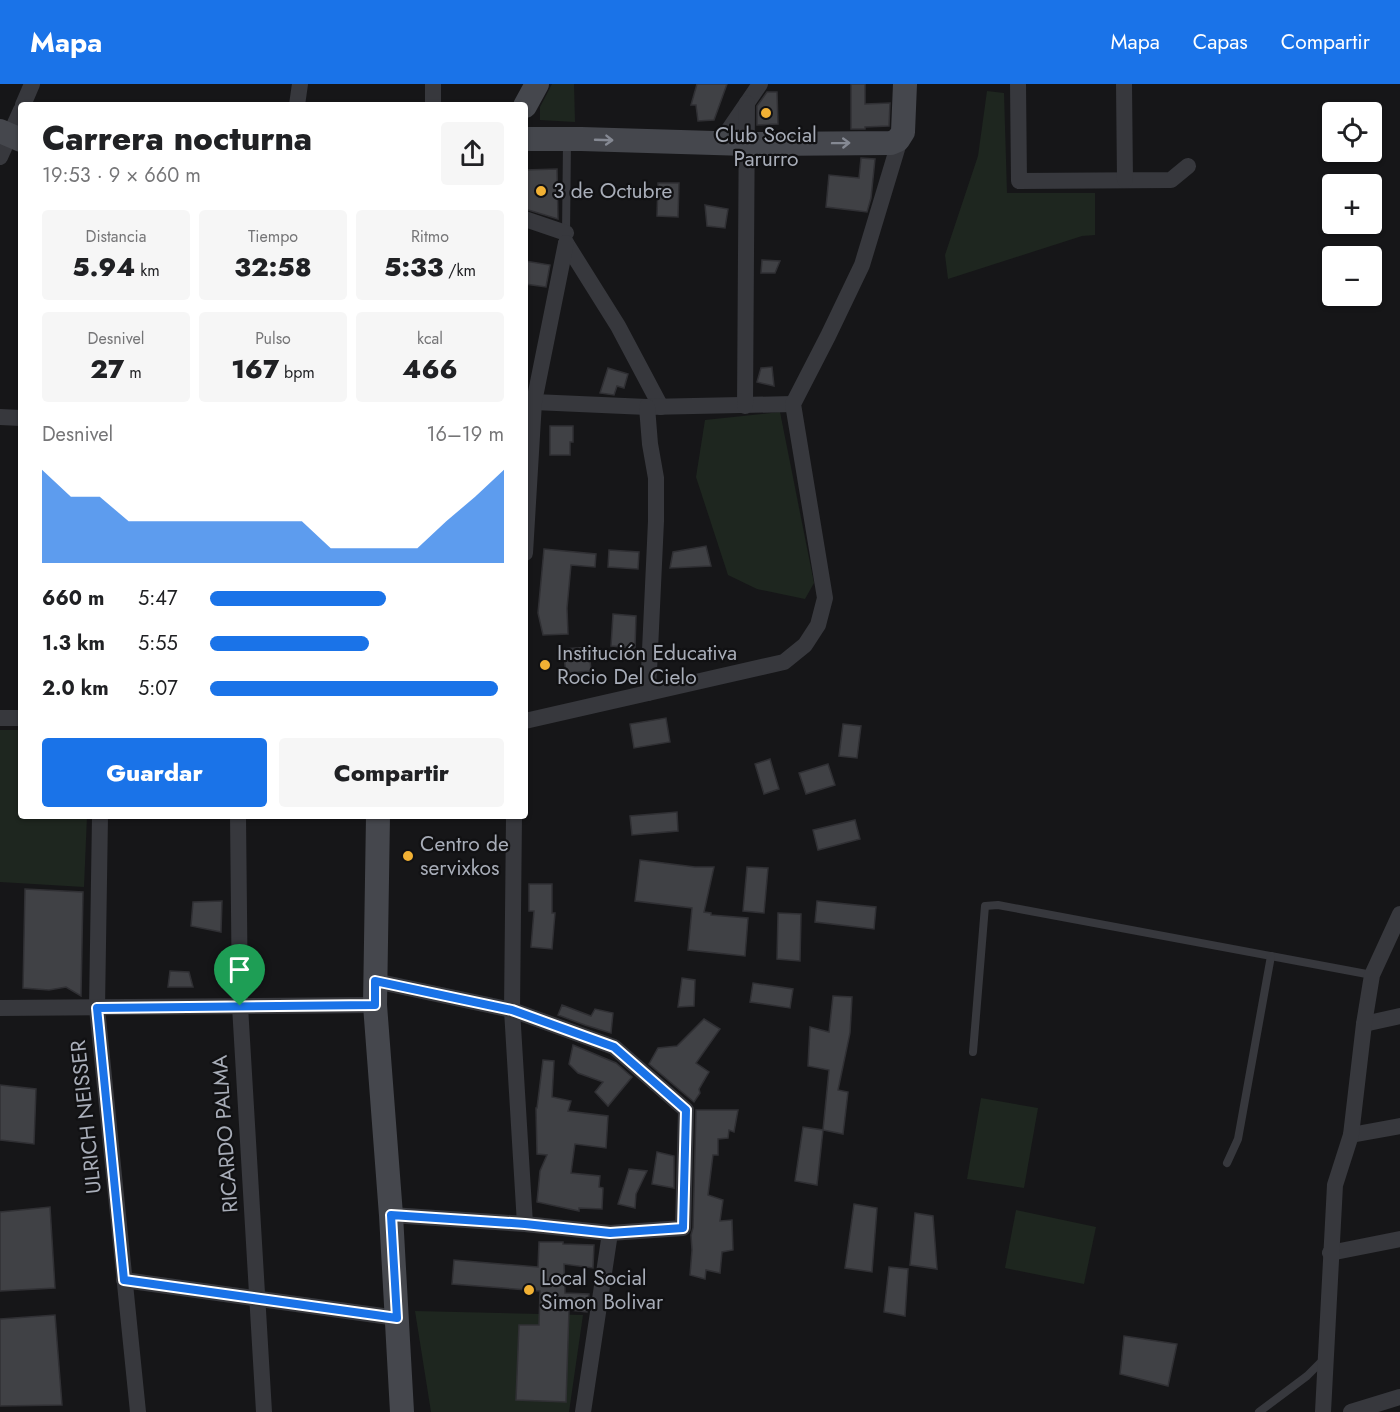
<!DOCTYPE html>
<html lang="es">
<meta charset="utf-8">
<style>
body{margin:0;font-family:Jost,sans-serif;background:#f6f6f6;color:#202124;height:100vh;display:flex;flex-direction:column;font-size:22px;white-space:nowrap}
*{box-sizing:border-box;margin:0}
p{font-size:20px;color:#757577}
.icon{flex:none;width:33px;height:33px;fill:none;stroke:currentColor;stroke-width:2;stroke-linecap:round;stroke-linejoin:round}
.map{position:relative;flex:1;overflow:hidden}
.drawer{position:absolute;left:18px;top:18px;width:510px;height:717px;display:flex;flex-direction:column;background:#fff;border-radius:6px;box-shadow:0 2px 4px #0004}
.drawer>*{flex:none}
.fabs{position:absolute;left:1322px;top:18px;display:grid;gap:12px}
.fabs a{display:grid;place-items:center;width:60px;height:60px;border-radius:6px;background:#fff;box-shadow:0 2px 4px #0004;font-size:30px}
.pin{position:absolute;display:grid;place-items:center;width:51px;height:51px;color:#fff;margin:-62px -26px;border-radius:50% 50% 50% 0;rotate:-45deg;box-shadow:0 0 6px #0007}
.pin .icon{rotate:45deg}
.round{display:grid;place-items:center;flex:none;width:63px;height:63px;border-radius:6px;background:#f6f6f6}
.head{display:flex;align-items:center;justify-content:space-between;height:102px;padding:0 24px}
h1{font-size:33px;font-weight:800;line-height:45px}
.stats{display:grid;grid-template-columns:repeat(3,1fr);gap:9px;height:102px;padding:6px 24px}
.stats div{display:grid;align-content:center;border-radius:6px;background:#f6f6f6;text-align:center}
.stats b{font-size:26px;font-weight:800}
.stats small{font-size:16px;font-weight:400}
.stats p{font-size:16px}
.chart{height:168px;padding:12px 24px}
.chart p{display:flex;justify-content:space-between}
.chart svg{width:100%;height:108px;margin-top:6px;fill:#1a73e8;opacity:.7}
.button{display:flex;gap:12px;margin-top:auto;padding:12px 24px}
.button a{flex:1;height:69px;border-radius:6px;background:#1a73e8;color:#fff;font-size:24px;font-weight:800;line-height:69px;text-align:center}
.button a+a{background:#f6f6f6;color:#202124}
ul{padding:0 24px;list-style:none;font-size:20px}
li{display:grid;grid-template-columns:96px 72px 1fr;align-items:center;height:45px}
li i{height:15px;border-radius:8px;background:#1a73e8}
header{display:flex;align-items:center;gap:36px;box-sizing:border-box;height:84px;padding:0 30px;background:#1a73e8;color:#fff}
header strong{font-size:28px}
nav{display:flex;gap:33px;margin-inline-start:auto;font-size:21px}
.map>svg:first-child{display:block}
.green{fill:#1e261f}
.building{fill:#404145;stroke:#303034;stroke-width:1.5}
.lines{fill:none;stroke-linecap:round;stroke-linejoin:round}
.lane{stroke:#37383d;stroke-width:8}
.street{stroke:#37383d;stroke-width:16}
.secondary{stroke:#45474d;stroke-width:24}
.oneway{stroke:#858993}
.route-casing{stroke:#fff;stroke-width:12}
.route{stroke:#1a73e8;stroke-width:8}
.poi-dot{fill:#f2b134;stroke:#111113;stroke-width:2}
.labels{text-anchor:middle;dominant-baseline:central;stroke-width:4.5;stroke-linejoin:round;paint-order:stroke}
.poi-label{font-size:21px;fill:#a8adb8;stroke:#111113;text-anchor:start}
.street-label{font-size:21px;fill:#a8adb8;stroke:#111113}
</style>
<header>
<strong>Mapa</strong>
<nav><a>Mapa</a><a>Capas</a><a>Compartir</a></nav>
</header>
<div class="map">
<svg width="1400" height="1328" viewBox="0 0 1400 1328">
<rect width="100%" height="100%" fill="#161618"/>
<g class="green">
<polygon points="552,0 574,0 575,38 540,36 540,23"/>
<polygon points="987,7 1004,9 1007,109 1095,109 1095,151 1082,152 948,195 945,171 978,72"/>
<polygon points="780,328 814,499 805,515 757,505 728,491 696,393 705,336"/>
<polygon points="0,646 21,646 21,732 87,732 84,803 0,798"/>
<polygon points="981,1014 1038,1024 1024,1104 967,1095"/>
<polygon points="1016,1126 1096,1143 1084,1200 1005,1184"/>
<polygon points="415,1227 583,1231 569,1328 431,1328"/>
</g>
<g class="building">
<polygon points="697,0 727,0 714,36 698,37 696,21 691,21"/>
<polygon points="851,0 865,0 865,20 890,19 889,42 865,43 865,45 851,45"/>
<polygon points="767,8 777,8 778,40 757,41 757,22"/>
<polygon points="861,74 875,75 871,114 867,128 826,123 829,91 859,94"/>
<polygon points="557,85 558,135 525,125 525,86"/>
<polygon points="658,99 679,99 678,133 657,132"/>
<polygon points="705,121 728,125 725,144 707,142"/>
<polygon points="762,176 780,177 775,189 761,189"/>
<polygon points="525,177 550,181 546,203 525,200"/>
<polygon points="772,283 774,302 757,298 761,284"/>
<polygon points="608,284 628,290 624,304 617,302 614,311 600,309"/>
<polygon points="550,342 573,342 573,358 570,358 570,371 550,371"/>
<polygon points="706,462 711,482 670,484 673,468"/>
<polygon points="544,465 596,470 595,483 571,481 567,524 568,550 543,551 538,529"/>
<polygon points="609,466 639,468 638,485 608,483"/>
<polygon points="613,530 636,532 635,564 611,562"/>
<polygon points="589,563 591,587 566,589 563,565"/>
<polygon points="666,634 670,658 634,664 630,640"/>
<polygon points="843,640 861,642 857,674 839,672"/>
<polygon points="770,675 779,705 764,710 755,680"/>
<polygon points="828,680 835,701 806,710 799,689"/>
<polygon points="677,728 678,747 632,751 630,732"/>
<polygon points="855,736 860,755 818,766 813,746"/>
<polygon points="640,776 695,783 714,783 704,828 711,829 711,831 748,834 745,872 688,866 692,824 635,817"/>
<polygon points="747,783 768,784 764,829 743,827"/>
<polygon points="529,800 552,800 552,829 555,829 552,865 531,863 534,827 529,827"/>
<polygon points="25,805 83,808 81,912 66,903 49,906 23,904"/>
<polygon points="222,817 221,848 191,842 193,818"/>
<polygon points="817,817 876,823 874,845 815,838"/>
<polygon points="778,829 801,830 800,877 777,875"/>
<polygon points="170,887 189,888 193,903 168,903"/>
<polygon points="682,894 695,896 694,922 678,923"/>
<polygon points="753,899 793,905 790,924 750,918"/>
<polygon points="833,912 852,913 850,949 838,1006 848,1008 843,1050 823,1046 829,986 808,982 810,943 829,948"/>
<polygon points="562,921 591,932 595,925 613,929 611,949 585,941 558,931"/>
<polygon points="704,935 720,945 696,979 709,988 699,1005 700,1009 694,1018 649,980 658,964 677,962"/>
<polygon points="573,961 616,979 632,993 608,1022 595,1008 603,998 578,989 569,980"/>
<polygon points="543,976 554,977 552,1013 571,1017 568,1027 608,1032 606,1064 575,1060 571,1089 600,1092 599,1103 603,1104 602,1125 579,1124 579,1127 537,1118 540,1087 547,1071 537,1070 536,1024 537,1024"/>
<polygon points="0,1001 36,1005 34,1060 0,1056"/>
<polygon points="696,1026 738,1026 734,1048 729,1046 728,1054 718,1055 718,1071 713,1071 708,1111 723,1116 720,1137 732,1136 733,1166 722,1168 720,1189 706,1186 705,1195 690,1191 692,1166 691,1151 693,1144"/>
<polygon points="803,1043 823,1046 817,1101 795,1097"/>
<polygon points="657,1068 674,1072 674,1104 652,1100"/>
<polygon points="629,1085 647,1087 636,1110 635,1124 618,1120"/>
<polygon points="854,1120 877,1124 872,1188 845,1184"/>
<polygon points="50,1123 55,1204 0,1207 0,1128"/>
<polygon points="915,1129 933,1132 937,1185 910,1181"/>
<polygon points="539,1158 563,1158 563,1160 594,1161 593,1184 564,1180 565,1209 589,1210 587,1228 569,1226 566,1318 516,1316 519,1241 539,1241 540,1207 452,1200 454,1176 538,1183"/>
<polygon points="889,1183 908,1185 905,1232 884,1228"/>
<polygon points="55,1231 62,1321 0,1322 0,1235"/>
<polygon points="1124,1252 1177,1260 1168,1302 1120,1290"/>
</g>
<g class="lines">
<g class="lane">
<polyline points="566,150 567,58"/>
<polyline points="973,968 985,822 998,821 1372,891"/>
<polyline points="1227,1079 1238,1055 1271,872"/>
<polyline points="1259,1328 1307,1292 1325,1274"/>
</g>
<g class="street">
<polyline points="1018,0 1019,97 1171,96 1188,82"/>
<polyline points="1124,0 1125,96"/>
<polyline points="23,21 32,0"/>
<polyline points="297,21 300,0"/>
<polyline points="433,21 433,0"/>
<polyline points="719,60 760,0"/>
<polyline points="0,73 21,26"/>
<polyline points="525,135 566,149"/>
<polyline points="566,159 618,242 661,323"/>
<polyline points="534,318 647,323 793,320"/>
<polyline points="745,322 747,19"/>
<polyline points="647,323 650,360 656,394 656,437 648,609"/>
<polyline points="0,333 21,334"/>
<polyline points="525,469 534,318 566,159"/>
<polyline points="0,634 21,634"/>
<polyline points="525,637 784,578 805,561 818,541 825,514 793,320 828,252 862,181 901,52"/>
<polyline points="100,732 97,924 138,1328"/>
<polyline points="238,732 240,922 264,1328"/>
<polyline points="514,732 512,926 525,1140"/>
<polyline points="375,897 512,926 614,963 686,1026 683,1144 610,1149 525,1140 391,1131"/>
<polyline points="0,924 375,921"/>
<polyline points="1364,940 1400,932"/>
<polyline points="1351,1051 1400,1042"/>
<polyline points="1330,1169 1400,1155"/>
<polyline points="124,1196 397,1234"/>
<polyline points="583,1328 610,1149"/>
<polyline points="1323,1328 1335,1101 1351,1051 1364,940 1372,891 1400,830"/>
<polyline points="1351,1328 1400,1313"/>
</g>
<g class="secondary">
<polyline points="525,22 537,0"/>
<polyline points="0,47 21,56"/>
<polyline points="525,55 581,55 747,60 891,59 898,56 903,48 905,0"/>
<polyline points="378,732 375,921 391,1131 402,1328"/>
</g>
</g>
<defs><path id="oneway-shaft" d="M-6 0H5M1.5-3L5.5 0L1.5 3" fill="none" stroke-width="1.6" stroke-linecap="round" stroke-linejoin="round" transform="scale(1.5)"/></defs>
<g class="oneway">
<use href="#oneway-shaft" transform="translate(604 56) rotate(2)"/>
<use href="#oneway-shaft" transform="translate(841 59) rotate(-1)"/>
</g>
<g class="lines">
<g class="route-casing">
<polygon id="route" points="375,897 512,926 614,963 686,1026 683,1144 610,1149 525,1140 391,1131 397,1234 124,1196 97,924 375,921"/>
</g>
<use href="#route" class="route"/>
</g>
<g class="poi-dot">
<circle cx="766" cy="29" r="6"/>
<circle cx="541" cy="107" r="6"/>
<circle cx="545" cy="581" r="6"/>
<circle cx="408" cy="772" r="6"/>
<circle cx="529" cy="1206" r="6"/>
</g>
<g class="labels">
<g class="poi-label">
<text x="766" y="51" text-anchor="middle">Club Social<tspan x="766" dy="24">Parurro</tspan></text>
<text x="553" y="107">3 de Octubre</text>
<text x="557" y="569">Institución Educativa<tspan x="557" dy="24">Rocio Del Cielo</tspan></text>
<text x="420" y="760">Centro de<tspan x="420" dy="24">servixkos</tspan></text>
<text x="541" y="1194">Local Social<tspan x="541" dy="24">Simon Bolivar</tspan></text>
</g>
<g class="street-label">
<text transform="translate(86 1033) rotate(-96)">ULRICH NEISSER</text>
<text transform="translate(225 1050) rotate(-94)">RICARDO PALMA</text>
</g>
</g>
</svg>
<div class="fabs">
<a><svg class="icon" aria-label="locate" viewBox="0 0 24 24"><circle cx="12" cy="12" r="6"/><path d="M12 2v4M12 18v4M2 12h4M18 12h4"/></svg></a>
<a>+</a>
<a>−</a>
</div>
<div class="pin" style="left:240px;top:922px;background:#1e9e55"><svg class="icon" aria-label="arrive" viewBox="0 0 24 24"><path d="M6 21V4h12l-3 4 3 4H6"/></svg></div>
<section class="drawer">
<div class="head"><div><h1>Carrera nocturna</h1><p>19:53 · 9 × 660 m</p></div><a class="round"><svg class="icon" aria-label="share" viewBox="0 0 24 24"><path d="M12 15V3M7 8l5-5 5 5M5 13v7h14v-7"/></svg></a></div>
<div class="stats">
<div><p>Distancia</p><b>5.94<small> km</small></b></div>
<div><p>Tiempo</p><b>32:58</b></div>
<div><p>Ritmo</p><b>5:33<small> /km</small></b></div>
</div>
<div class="stats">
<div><p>Desnivel</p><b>27<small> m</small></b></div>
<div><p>Pulso</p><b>167<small> bpm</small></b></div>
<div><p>kcal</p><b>466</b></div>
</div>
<div class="chart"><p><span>Desnivel</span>16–19 m</p>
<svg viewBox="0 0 160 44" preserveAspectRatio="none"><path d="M0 44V6L10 17L20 17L30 27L40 27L50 27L60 27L70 27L80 27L90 27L100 38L110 38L120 38L130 38L140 27L150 17L160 6V44z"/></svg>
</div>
<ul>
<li><b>660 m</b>5:47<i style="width:60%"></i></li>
<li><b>1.3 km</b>5:55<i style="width:54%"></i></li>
<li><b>2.0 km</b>5:07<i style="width:98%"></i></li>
</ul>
<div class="button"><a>Guardar</a><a>Compartir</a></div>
</section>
</div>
